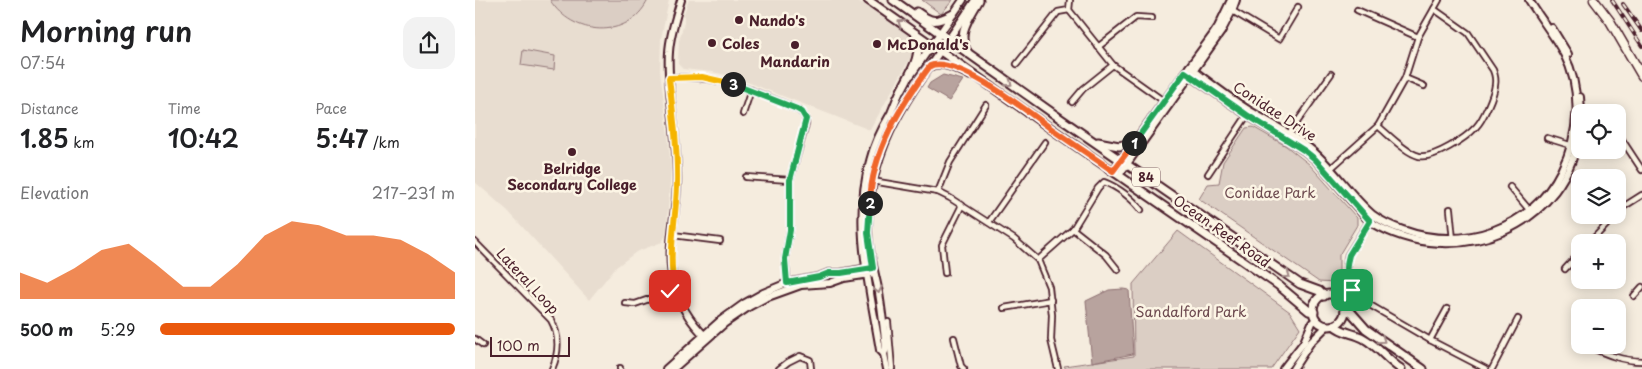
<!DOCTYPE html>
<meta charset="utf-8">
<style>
body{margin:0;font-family:"Playpen Sans",sans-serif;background:#f2f2f2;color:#202124;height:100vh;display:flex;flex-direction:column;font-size:19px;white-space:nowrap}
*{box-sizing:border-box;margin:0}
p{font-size:16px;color:#757577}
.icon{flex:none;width:28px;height:28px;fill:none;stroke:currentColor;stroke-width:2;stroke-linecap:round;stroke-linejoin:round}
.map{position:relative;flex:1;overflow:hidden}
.side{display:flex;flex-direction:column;background:#fff;width:475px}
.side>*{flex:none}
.fabs{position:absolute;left:1096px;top:104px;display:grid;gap:10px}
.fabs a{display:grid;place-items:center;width:55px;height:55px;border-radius:10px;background:#fff;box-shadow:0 2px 12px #0003;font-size:25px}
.scale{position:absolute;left:15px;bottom:12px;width:80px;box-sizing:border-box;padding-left:5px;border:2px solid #4a1f2b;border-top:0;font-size:14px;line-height:18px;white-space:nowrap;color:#4a1f2b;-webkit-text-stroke:4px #fcf5e5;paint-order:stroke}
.pin{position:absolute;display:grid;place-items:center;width:42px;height:42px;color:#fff;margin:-21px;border-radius:10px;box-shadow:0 2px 8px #0006}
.km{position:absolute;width:25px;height:25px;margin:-12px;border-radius:50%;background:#222;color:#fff;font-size:14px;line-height:25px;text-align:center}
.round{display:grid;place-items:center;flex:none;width:52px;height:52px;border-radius:15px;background:#f2f2f2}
.overview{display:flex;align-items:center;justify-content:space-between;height:85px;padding:0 20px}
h1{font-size:28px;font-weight:600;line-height:38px}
.figures{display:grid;grid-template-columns:repeat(3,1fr);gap:8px;height:85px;padding:5px 20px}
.figures div{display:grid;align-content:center}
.figures b{font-size:25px;font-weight:600}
.figures small{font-size:14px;font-weight:400}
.figures p{font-size:14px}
.chart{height:140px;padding:10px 20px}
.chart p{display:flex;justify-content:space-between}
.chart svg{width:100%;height:90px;margin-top:5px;fill:#ea580c;opacity:.7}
ul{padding:0 20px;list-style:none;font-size:16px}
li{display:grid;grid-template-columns:80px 60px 1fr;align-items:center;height:38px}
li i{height:12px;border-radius:6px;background:#ea580c}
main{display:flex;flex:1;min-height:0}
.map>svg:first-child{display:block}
.built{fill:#e8ddd0}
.green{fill:#dbcec4;stroke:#927678}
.water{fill:#b8a39e;stroke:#8c6e70}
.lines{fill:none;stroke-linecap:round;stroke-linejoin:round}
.street-casing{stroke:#4a1f2b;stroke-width:8}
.secondary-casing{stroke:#4a1f2b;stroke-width:10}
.primary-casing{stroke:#4a1f2b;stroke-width:11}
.highway-casing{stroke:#4a1f2b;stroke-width:11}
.street{stroke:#fcf5e5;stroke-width:4.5}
.secondary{stroke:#fcf5e5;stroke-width:6}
.primary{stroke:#fcf5e5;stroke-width:7}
.highway{stroke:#fcf5e5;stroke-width:8}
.rail-casing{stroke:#4a1f2b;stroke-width:4}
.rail{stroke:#fcf5e5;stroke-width:2;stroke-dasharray:5.5;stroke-linecap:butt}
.oneway{stroke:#a38a88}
.split-1-casing{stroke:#fff;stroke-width:10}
.split-2-casing{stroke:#fff;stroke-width:10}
.split-3-casing{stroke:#fff;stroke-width:10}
.split-4-casing{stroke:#fff;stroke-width:10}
.split-1{stroke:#22a559;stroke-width:6}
.split-2{stroke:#f0652b;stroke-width:6}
.split-3{stroke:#22a559;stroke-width:6}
.split-4{stroke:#f5b400;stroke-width:6}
.poi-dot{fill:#4a1f2b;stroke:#fcf5e5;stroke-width:2}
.labels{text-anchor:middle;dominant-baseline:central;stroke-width:5;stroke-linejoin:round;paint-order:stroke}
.shield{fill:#fcf5e5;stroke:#7f5f63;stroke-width:1}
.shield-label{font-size:12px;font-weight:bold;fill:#4a1f2b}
.poi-label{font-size:14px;font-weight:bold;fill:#4a1f2b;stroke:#fcf5e5;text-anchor:start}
.street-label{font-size:14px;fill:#4a1f2b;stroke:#fcf5e5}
.park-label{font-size:14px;fill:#6e4b51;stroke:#fcf5e5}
</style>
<main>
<section class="side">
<div class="overview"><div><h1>Morning run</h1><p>07:54</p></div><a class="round"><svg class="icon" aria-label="share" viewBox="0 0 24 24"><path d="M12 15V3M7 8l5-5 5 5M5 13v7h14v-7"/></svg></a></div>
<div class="figures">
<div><p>Distance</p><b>1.85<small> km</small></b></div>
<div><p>Time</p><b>10:42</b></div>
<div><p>Pace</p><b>5:47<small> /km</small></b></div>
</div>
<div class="chart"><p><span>Elevation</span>217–231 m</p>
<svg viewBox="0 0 160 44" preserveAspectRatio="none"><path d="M0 44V31L10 36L20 29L30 20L40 17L50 27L60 38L70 38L80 27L90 13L100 6L110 8L120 13L130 13L140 15L150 22L160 31V44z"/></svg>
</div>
<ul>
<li><b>500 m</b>5:29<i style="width:100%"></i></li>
</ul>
</section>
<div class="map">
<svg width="1167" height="369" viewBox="0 0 1167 369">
<rect width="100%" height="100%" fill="#f5ecde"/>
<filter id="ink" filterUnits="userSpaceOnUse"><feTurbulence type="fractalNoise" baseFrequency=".02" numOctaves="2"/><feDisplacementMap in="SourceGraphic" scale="10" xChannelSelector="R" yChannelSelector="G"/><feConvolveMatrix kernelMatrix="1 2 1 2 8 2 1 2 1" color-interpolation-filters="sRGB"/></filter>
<g filter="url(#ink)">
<g class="built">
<polygon points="0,0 194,0 186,39 185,71 193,134 196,170 191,235 187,242 161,252 140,268 114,300 33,211 0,182"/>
<polygon points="214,0 382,0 435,36 439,51 395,130 257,76 237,72 208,69 203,64 204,41 209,23 209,13"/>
</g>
<g class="green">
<path d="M 75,0 L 173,0 C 153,41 97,36 75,0 Z"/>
<polygon points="447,0 478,0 466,14"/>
<polygon points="48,50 80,56 79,70 46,65"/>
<polygon points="778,127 811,146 834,164 882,218 882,225 864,255 864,279 860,283 844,282 724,199 733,184 744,183 748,162 771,128"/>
<polygon points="703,231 815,312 825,328 796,369 591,369 589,366 659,356 658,284"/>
</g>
<g class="water">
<polygon points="468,75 488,80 474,101 452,88 455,83"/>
<polygon points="648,289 654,290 658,354 617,362 611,301 634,290"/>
</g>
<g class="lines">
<g class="street-casing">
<g id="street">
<polyline points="595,0 594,10 638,65 690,102"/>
<polyline points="756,10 804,39 823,7"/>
<polyline points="882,10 943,37"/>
<polyline points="623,47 661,17 677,18"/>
<polyline points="542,64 583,12 594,10"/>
<path d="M 194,78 C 242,73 279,91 322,109 C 328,113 331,116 331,124 L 315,180 L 315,230 L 310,259 L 313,284"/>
<polyline points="930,78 949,86"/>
<polyline points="597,102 608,89 638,65"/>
<polyline points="1105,111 1123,112"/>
<polyline points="268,114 276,90"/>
<path d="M 903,126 C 914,135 931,153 944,156 C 959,159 991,138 1001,127 C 1008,120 1019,95 1020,85 C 1021,80 1020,75 1018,70 L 993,33 L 959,9"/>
<polyline points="1142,132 1167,170"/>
<polyline points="813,135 856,74"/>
<polyline points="1072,138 1098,146"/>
<polyline points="854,170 903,126 930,78 943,37 964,0"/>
<polyline points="733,174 773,114"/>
<polyline points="271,177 315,180"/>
<polyline points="391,180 463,192 475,198 539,239 563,260 574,287 577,315 576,340 583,369"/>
<polyline points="1035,187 1056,212"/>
<polyline points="463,192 475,162 511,105"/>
<polyline points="975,209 978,240"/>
<polyline points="1142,214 1148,207 1167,195"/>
<path d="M 895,220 L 873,255 C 869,272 872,291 888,301 L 955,340 L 1011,369"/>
<polyline points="514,222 570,142"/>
<polyline points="598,229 631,255 643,270"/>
<polyline points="198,235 245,241"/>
<path d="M 0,242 L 76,320 C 85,336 84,353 77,369"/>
<polyline points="1115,242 1141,215"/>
<path d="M 563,260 L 598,229 L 623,188 L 629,182 C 643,187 658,199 666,210"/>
<polyline points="1090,269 1105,253"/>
<polyline points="470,273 467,245 487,205"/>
<polyline points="1159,296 1167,287"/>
<polyline points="150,303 160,304 200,290"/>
<polyline points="529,308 576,300"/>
<polyline points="413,322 417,369"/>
<polyline points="479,338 486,366 489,369"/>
<polyline points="0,339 8,345"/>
<polyline points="955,340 972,309"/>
<path d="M 1113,346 C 1131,354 1147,361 1167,361"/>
<polyline points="145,368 145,369"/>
<polyline points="304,369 313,362 325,356 335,360 336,369"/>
<polyline points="1017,369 1043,319"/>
</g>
</g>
<g class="secondary-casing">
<g id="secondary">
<path d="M 206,0 C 201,17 195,34 194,52 C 193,64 194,77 195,90 C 198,121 203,154 202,185 C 201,216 191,249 198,280 C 203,302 215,322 232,338"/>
<polyline points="1077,28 1093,54"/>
<path d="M 714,67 C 734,82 754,98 775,111 C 795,123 815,133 833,147 C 858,166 874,195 898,215 C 906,221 919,227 928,230 C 988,252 1058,228 1086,171 C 1104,135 1108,91 1089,54 C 1079,35 1065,18 1054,0"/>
<path d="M 710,72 L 772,115 L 830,151 L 840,159 C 855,175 868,192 883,208 C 887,213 891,219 896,222 C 980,273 1095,228 1105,126"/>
<polyline points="436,75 488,0"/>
<polyline points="1105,97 1106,112"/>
<polyline points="638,171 737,36 743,27 756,0"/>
<polyline points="644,175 746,32 757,11 761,0"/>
<path d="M 409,354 L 411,349 C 409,330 407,311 404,293 C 400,273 394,253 393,233 C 392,132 450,79 500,0"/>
<polyline points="191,369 245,321 270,303 288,293 312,283 344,277 354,273 366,273 394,268"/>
<polyline points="198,369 250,323 275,306 290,298 326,285 355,283 369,278 395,274"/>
<path d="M 412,369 L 409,354 L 405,350 C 395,289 377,223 395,161 C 399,144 407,128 416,113 C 420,104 423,93 429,85"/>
<polyline points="808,369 829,342 837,323 841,319"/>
<polyline points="818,369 835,343 852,326"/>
</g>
</g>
<g class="primary-casing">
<g id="primary">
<polyline points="393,0 578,130 803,285 834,311 839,312"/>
<polyline points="418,0 586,119 825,284 844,291 849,296"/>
<path d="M 442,12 C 457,23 461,23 478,14"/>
<path d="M 493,53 C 480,34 495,17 504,0"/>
<path d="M 455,66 C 468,60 483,69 495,75"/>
<path d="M 427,89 C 436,71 448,55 441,34"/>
<polyline points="623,142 644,146 660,142"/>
<circle cx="854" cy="310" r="16"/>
<polyline points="870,310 876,312 891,329 948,369"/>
<path d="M 859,325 C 867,333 879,333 888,338 C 903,346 912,360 926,369"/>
</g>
</g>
<g class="highway-casing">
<polyline id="highway" points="1119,0 1135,21 1167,76"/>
</g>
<use href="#street" class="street"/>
<use href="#secondary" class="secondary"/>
<use href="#primary" class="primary"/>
<use href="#highway" class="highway"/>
<g class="rail-casing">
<g id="rail">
<polyline points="1137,0 1167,46"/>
<polyline points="1148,4 1167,31"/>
</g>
</g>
<use href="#rail" class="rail"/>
</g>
<defs><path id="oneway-chevron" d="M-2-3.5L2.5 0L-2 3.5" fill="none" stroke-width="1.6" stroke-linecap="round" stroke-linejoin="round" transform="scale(1.25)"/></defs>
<g class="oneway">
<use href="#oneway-chevron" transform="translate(426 23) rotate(-145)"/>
<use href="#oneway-chevron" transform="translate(534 83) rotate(35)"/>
<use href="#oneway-chevron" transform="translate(812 275) rotate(35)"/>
<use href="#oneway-chevron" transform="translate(403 290) rotate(78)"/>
<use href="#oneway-chevron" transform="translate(907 340) rotate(35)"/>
</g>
</g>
<g class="lines" filter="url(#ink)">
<g class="split-1-casing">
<path id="split-1" d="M 659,143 L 710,72 L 772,115 L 830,151 L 840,159 L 895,221 L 874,255 C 870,268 871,278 877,290"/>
</g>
<g class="split-2-casing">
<path id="split-2" d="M 395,203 C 396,153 426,105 455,66 C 480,54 556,114 578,130 C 598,144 618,157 638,171 L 659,143"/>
</g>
<g class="split-3-casing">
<polyline id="split-3" points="258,84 322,109 327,112 331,119 315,180 315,230 310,259 312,283 344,277 354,273 366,273 398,268 393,233 395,203"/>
</g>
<g class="split-4-casing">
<path id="split-4" d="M 195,291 L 200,290 C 192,254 201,222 202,186 C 203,150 198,113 194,78 L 227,77 L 258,84"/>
</g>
<use href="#split-1" class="split-1"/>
<use href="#split-2" class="split-2"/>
<use href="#split-3" class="split-3"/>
<use href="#split-4" class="split-4"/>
</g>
<g class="poi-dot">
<circle cx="264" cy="20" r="5"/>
<circle cx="237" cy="43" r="5"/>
<circle cx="402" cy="44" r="5"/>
<circle cx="320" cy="45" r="5"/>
<circle cx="97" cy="152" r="5"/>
</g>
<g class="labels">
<rect class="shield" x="657" y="167.5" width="28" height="19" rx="4"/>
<g class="shield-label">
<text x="671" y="177">84</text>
</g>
<g class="poi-label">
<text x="274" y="20">Nando's</text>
<text x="247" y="43">Coles</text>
<text x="412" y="44">McDonald's</text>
<text x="320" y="61" text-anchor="middle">Mandarin</text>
<text x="97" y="168" text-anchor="middle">Belridge<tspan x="97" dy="16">Secondary College</tspan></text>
</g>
<g class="street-label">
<text transform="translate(800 111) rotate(33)">Conidae Drive</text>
<text transform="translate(747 231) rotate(35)">Ocean Reef Road</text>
<text transform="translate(53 281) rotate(47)">Lateral Loop</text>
</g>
<g class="park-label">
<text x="795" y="192">Conidae Park</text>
<text x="716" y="311">Sandalford Park</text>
</g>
</g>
</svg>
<div class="fabs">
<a><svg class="icon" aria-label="locate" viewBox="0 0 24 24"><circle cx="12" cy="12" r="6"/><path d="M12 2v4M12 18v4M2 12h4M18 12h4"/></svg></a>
<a><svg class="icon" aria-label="layers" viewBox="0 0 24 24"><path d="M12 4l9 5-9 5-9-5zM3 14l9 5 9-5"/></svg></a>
<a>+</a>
<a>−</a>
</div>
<div class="scale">100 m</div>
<div class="pin" style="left:877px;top:290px;background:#1e9e55"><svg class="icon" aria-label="arrive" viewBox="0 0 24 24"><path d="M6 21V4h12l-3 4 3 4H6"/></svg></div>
<div class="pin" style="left:195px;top:291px;background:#d93025"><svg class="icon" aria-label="check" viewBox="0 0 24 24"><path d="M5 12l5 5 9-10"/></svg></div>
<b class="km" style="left:659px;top:143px">1</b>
<b class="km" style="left:395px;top:203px">2</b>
<b class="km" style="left:258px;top:84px">3</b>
</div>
</main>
